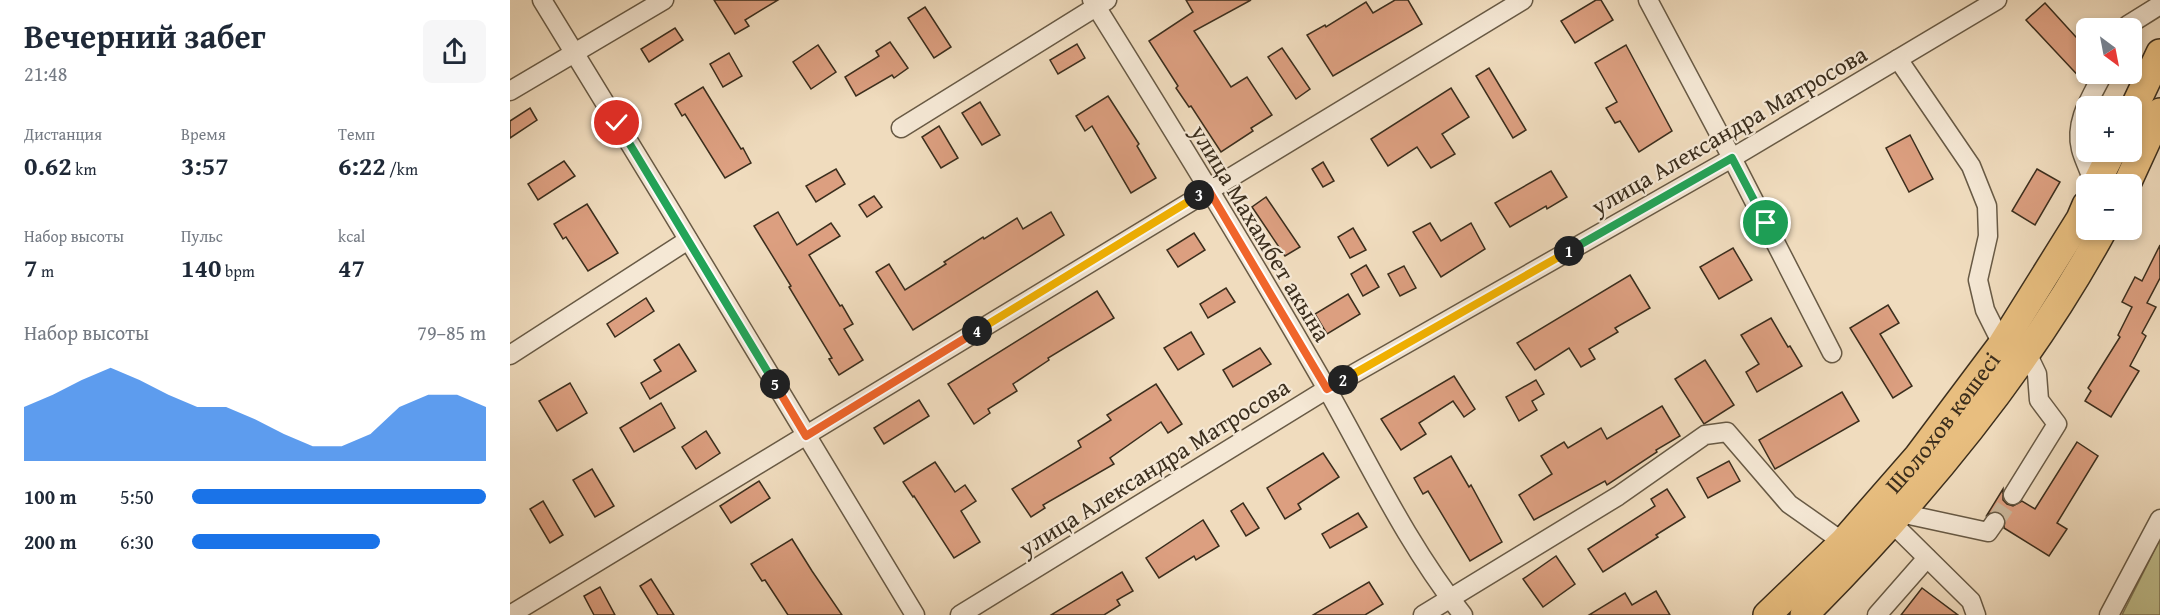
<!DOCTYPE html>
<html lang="ru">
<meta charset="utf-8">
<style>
body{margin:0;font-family:"Gentium Book Plus",serif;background:#f6f6f7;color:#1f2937;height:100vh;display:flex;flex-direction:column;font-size:22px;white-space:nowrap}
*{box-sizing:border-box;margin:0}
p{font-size:20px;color:#747a83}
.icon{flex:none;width:33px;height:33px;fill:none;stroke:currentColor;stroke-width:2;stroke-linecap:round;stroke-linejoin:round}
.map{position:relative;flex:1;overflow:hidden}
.panel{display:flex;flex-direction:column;background:#fff;width:510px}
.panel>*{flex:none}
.needle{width:39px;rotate:148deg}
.tools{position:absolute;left:1566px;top:18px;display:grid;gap:12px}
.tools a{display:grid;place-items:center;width:66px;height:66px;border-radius:9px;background:#fff;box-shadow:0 3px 9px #0003;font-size:30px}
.pin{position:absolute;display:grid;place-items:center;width:51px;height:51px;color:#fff;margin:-26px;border:3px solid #fff;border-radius:50%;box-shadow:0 2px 6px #0007}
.km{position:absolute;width:30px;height:30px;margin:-15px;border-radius:50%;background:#222;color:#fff;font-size:16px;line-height:30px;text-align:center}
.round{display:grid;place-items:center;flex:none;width:63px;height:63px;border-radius:9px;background:#f6f6f7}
.overview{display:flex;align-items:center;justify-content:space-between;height:102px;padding:0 24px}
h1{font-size:33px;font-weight:600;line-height:45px}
.stats{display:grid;grid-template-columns:repeat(3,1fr);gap:9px;height:102px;padding:6px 24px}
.stats div{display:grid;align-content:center}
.stats b{font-size:26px;font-weight:600}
.stats small{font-size:16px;font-weight:400}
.stats p{font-size:16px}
.chart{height:168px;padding:12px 24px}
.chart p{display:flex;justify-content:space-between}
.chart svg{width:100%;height:108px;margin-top:6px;fill:#1a73e8;opacity:.7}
ul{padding:0 24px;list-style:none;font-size:20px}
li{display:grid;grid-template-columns:96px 72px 1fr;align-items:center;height:45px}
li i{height:15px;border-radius:8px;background:#1a73e8}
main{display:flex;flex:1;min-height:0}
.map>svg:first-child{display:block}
.green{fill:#c0bf8d;stroke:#7e7655;stroke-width:1.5}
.building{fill:#dc9f80;stroke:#3b2e1d;stroke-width:1.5}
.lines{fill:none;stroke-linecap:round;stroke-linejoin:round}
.minor-tunnel{stroke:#ccb99e;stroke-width:18;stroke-dasharray:18 9;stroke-linecap:butt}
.minor-casing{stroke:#685a45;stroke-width:21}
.highway-casing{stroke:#3b2e1d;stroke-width:30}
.minor{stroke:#f5e8d5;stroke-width:18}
.highway{stroke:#e8be7f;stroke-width:27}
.split-1-casing{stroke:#fff;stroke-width:12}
.split-2-casing{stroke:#fff;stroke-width:12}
.split-3-casing{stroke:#fff;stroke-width:12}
.split-4-casing{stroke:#fff;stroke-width:12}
.split-5-casing{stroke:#fff;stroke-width:12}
.split-6-casing{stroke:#fff;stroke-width:12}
.split-1{stroke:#22a559;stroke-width:8}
.split-2{stroke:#f5b400;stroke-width:8}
.split-3{stroke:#f0652b;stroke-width:8}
.split-4{stroke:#f5b400;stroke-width:8}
.split-5{stroke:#f0652b;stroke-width:8}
.split-6{stroke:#22a559;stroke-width:8}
.labels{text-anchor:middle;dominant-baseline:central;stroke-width:4.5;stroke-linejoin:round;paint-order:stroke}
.street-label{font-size:24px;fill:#3b2e1d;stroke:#f5e8d5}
</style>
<main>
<section class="panel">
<div class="overview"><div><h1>Вечерний забег</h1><p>21:48</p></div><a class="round"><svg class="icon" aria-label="share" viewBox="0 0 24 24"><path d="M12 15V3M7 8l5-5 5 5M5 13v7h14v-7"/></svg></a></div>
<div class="stats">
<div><p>Дистанция</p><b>0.62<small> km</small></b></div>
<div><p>Время</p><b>3:57</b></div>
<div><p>Темп</p><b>6:22<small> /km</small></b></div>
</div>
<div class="stats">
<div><p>Набор высоты</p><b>7<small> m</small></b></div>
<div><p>Пульс</p><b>140<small> bpm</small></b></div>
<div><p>kcal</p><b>47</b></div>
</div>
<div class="chart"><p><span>Набор высоты</span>79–85 m</p>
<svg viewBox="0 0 160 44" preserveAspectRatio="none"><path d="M0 44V22L10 17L20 11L30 6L40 11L50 17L60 22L70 22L80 27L90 33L100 38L110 38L120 33L130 22L140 17L150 17L160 22V44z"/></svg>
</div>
<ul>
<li><b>100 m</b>5:50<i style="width:100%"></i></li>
<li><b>200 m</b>6:30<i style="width:64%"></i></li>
</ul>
</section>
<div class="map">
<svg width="1650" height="615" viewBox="0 0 1650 615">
<rect width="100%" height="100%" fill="#f0dcbe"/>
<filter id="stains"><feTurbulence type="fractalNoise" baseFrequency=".00333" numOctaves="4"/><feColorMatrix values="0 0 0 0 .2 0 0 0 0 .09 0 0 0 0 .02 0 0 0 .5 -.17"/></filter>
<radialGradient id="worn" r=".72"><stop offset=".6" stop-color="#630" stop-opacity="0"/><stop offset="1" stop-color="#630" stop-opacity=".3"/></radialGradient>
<polygon class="green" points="1650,539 1650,615 1612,615"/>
<g class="building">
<polygon points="204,0 268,0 235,20 239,26 225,34"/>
<polygon points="676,0 741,0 684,31 721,87 737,77 762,115 741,128 743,131 711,152 681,106 679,107 666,88 668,86 639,41 683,12"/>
<polygon points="885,0 898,0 912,24 823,76 797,35 815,25 816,27 856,2 863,13"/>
<polygon points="1086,0 1091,0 1103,20 1065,43 1051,21"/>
<polygon points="1535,3 1576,48 1575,83 1516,20"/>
<polygon points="415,7 441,47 424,58 398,18"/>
<polygon points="165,28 173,40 139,62 131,49"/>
<polygon points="380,42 398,68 384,78 382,75 346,96 335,77 369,56 366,51"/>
<polygon points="567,44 575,58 548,74 540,60"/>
<polygon points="308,45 326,72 301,89 283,62"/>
<polygon points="1116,45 1162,131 1129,152 1110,121 1105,123 1096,108 1107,102 1085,63"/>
<polygon points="772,48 800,89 786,99 758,57"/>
<polygon points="219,53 232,76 213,87 200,64"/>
<polygon points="979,68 1016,130 1003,138 966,76"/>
<polygon points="193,87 231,149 233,148 241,163 215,178 175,114 172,116 165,104"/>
<polygon points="941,88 959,117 932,134 945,154 921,168 907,147 878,166 861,139"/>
<polygon points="598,96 629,144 627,146 646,178 621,193 582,126 575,131 566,116"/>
<polygon points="470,102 490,135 472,145 452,113"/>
<polygon points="20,108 27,120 0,138 0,121"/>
<polygon points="429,126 448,158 431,168 412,137"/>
<polygon points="1400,135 1423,179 1399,192 1376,148"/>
<polygon points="54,161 65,176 28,200 18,184"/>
<polygon points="813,162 824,181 813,187 802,169"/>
<polygon points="326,169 335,184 306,202 296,186"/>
<polygon points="1527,169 1550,182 1525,225 1502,211"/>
<polygon points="1041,171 1057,197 1037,209 1036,206 1000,227 985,203"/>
<polygon points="364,196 372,207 357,217 349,205"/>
<polygon points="756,197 790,247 775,256 742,207"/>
<polygon points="77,204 108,253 78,271 56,237 53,239 44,224"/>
<polygon points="268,212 287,245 321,223 330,236 299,255 330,306 332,305 343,324 334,329 353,360 329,375 319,359 322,358 279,287 281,286 244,226"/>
<polygon points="541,212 554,235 403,330 366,272 379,264 395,290 436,264 434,262 473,237 474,239 507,218 513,229"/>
<polygon points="920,223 931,241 961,223 975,249 931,277 903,232"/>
<polygon points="843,228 856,250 840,258 828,237"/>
<polygon points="684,233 695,250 668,267 657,250"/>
<polygon points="1650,245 1650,278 1637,303 1646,307 1632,333 1636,336 1620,366 1629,371 1601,417 1575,401 1581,391 1578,388 1610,337 1608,335 1622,307 1612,302 1625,277 1632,281"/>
<polygon points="1223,248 1242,280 1209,299 1190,267"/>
<polygon points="856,265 869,287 853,296 841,274"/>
<polygon points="894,266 906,288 890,296 878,274"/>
<polygon points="1120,275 1140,308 1105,328 1108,332 1079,349 1085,359 1071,367 1059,348 1025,370 1007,343"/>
<polygon points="716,288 725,302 698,318 690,304"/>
<polygon points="587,291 604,318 538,358 539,360 503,384 507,391 478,409 480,413 464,424 438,384"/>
<polygon points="838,294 850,314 817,334 805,314"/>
<polygon points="136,298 144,311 105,337 97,324"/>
<polygon points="1378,305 1389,323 1370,334 1402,386 1383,398 1340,328"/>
<polygon points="1261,318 1278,347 1280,346 1292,366 1247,392 1236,372 1249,364 1231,335"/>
<polygon points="681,332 694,354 668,370 654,348"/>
<polygon points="169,344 186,371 140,399 131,383 151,371 144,360"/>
<polygon points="750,348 761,364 723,387 713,370"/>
<polygon points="1195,360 1224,405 1194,424 1165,379"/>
<polygon points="944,376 965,409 954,417 943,401 909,423 916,434 891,450 871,419"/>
<polygon points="1026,380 1034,394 1022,401 1027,410 1009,421 996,397"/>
<polygon points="60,383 77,413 47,431 29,401"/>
<polygon points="646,384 672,424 658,433 651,422 600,458 604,464 533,505 535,508 521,517 502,489 571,447 568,441 601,420 597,415"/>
<polygon points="1332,392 1349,421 1265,469 1249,440"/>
<polygon points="409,400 419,416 374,444 364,428"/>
<polygon points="151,403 165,428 124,452 110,428"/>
<polygon points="1152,406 1170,436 1146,450 1147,452 1097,485 1095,481 1024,520 1009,495 1042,474 1031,456 1054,442 1058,448 1091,428 1097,439"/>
<polygon points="196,431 210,453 186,469 172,447"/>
<polygon points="1567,442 1588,456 1547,523 1557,529 1539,556 1494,528 1495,518 1491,513 1485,511 1477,515 1493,489 1493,500 1497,504 1503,506 1512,501 1525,509"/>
<polygon points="813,453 829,477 788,504 791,509 775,519 757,488"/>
<polygon points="941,456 959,487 961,485 992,542 960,561 918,491 913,494 904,478"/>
<polygon points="1219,461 1230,481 1198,498 1187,478"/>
<polygon points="425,462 445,492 455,485 466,501 451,511 470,542 444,558 404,496 403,497 393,482"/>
<polygon points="82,469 104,506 85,517 63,480"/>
<polygon points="249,481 260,498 221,523 210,506"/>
<polygon points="1157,489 1175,517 1146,535 1148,537 1093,572 1078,549 1145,506 1141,499"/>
<polygon points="33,501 53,535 40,543 20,509"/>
<polygon points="733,503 749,528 736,536 721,511"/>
<polygon points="848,513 857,527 820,548 812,534"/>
<polygon points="693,520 709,546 686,560 684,556 649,578 636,558"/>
<polygon points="282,539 302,571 332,615 278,615 255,580 252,581 241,564"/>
<polygon points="1046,556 1065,584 1033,607 1013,579"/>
<polygon points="612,572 623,591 607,600 610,605 594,615 541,615"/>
<polygon points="141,579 164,615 148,615 130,586"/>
<polygon points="859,582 873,604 855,615 803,615"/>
<polygon points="90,587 105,615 84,615 74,596"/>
<polygon points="1412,588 1448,615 1391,615"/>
<polygon points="1146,591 1160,615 1079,615 1115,593 1122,605"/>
</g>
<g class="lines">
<polyline class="minor-tunnel" points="1485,522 1503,495"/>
<g class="minor-casing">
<g id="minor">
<polyline points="32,0 158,206 405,615"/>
<path d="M 582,0 C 662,128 742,258 817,389 C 860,465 898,546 953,615"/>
<polyline points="1138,0 1222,158 1322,353"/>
<polyline points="1616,28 1618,25 1650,5"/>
<polyline points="1388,59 1461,166 1477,206 1478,236 1468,280 1475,310 1492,344"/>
<polyline points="0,91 154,0"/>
<polyline points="391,128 597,0"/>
<path d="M 1583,184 C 1581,172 1574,161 1571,149 C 1564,122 1581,97 1593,74"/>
<polyline points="0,355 178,240"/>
<polyline points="1503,495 1547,424 1529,400 1527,374 1516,351"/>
<polyline points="1390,513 1478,532 1485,522"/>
<polyline points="1382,523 1461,601 1466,615"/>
<polyline points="0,615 1013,0"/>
<polyline points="450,615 817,389 1222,158 1487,0"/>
<polyline points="913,615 1108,496 1195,435 1217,432 1279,504 1333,542"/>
<polyline points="1367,615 1417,558"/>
<polyline points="1599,615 1650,519"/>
</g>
</g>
<g class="highway-casing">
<g id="highway">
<polyline points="1622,112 1650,53"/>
<polyline points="1586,184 1602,152"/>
<polyline points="1617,184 1650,112"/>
<path id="s1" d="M 1257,615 L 1333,542 L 1408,456 L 1492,344 L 1570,219 L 1576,205"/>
<path d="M 1294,615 C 1409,500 1515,373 1593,230"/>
</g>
</g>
<use href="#minor" class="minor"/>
<use href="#highway" class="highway"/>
</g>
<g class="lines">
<g class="split-1-casing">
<polyline id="split-1" points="1059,251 1222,158 1256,223"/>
</g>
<g class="split-2-casing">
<polyline id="split-2" points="833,380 1059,251"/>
</g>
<g class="split-3-casing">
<polyline id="split-3" points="689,195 698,189 817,389 833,380"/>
</g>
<g class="split-4-casing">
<polyline id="split-4" points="467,331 689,195"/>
</g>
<g class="split-5-casing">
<polyline id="split-5" points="265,384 296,436 467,331"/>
</g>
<g class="split-6-casing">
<polyline id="split-6" points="107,123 265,384"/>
</g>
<use href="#split-1" class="split-1"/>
<use href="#split-2" class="split-2"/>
<use href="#split-3" class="split-3"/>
<use href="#split-4" class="split-4"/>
<use href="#split-5" class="split-5"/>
<use href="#split-6" class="split-6"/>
</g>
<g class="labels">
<g class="street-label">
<text transform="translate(1219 130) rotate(-30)">улица Александра Матросова</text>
<text transform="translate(751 233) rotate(59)">улица Махамбет акына</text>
<text stroke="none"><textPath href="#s1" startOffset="261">Шолохов көшесі</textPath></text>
<text transform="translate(644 467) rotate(-32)">улица Александра Матросова</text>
</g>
</g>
<rect width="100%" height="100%" filter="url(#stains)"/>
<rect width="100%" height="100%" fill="url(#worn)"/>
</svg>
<div class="tools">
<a><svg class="needle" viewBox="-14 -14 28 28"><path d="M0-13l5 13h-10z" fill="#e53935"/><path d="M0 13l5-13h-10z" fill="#747a83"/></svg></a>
<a>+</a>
<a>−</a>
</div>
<div class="pin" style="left:1256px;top:223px;background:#1e9e55"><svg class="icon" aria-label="arrive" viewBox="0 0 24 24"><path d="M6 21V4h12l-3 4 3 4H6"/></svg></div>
<div class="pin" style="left:107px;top:123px;background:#d93025"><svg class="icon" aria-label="check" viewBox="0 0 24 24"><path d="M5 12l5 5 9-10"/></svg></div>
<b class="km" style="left:1059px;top:251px">1</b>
<b class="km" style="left:833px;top:380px">2</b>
<b class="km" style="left:689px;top:195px">3</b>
<b class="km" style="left:467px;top:331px">4</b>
<b class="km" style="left:265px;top:384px">5</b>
</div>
</main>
